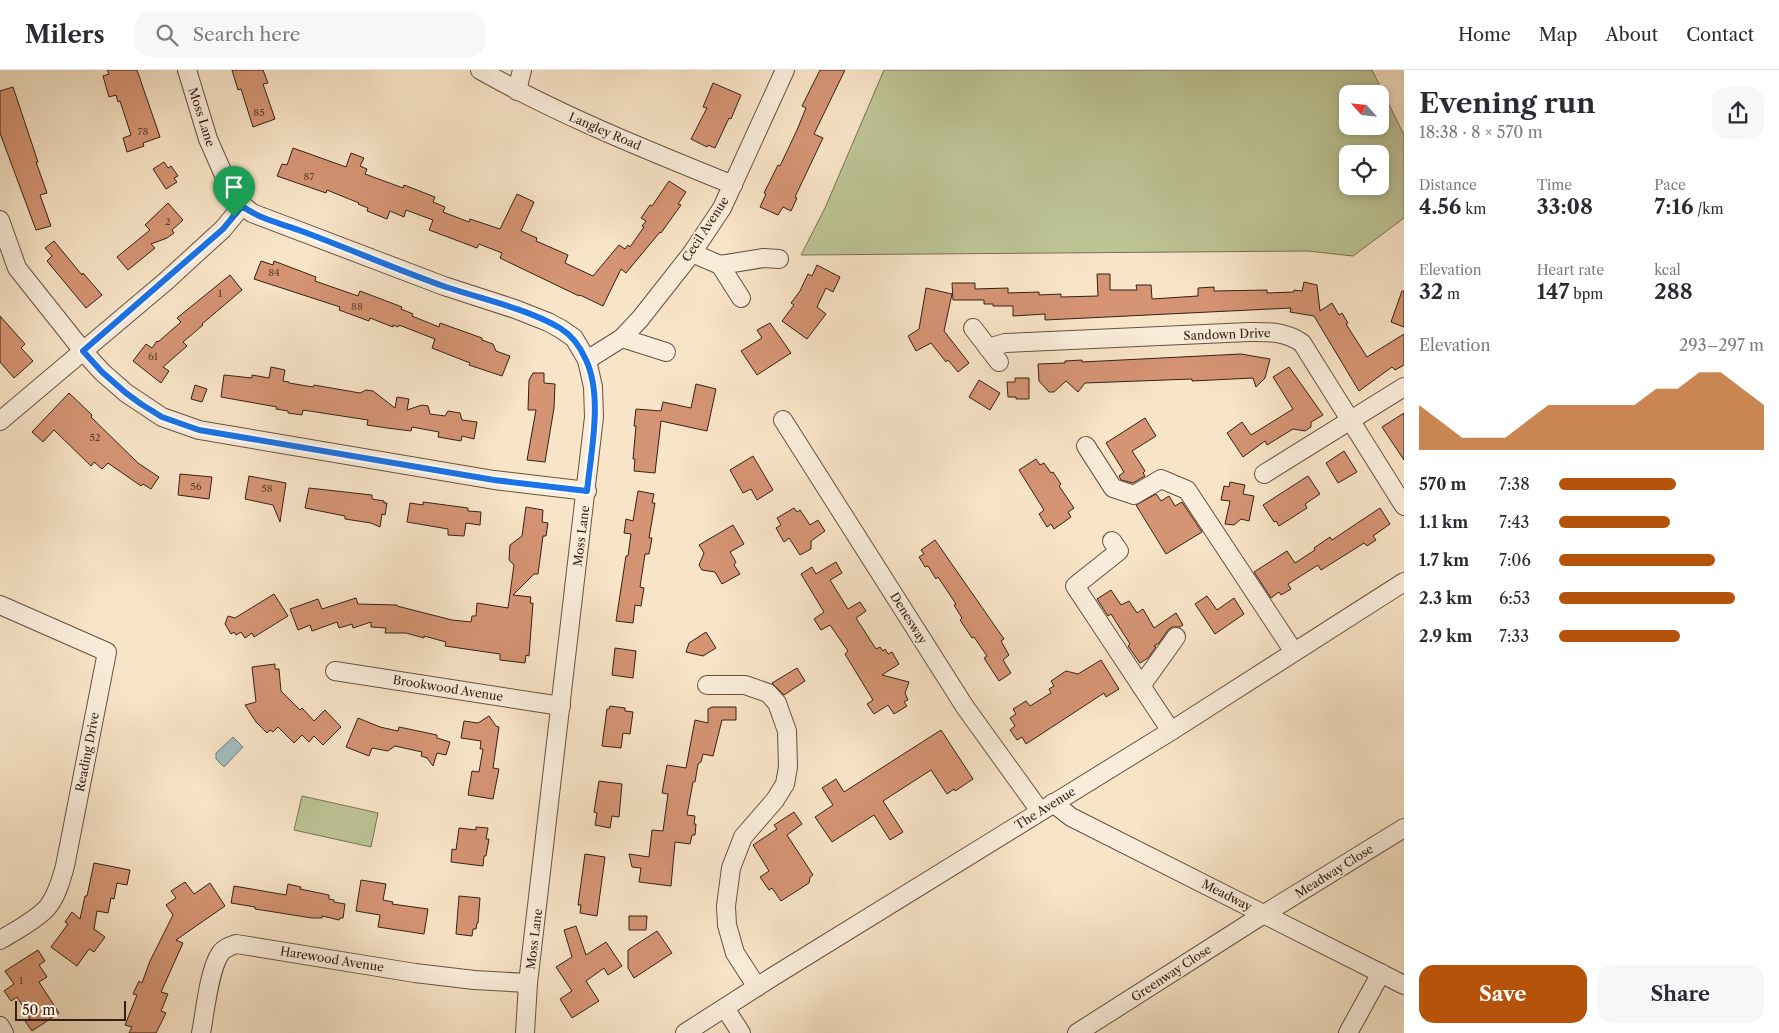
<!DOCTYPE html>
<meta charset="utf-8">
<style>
body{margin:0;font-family:"Libre Caslon Text",serif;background:#f7f7f7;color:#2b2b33;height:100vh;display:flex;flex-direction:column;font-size:19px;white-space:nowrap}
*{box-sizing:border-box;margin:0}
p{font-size:16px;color:#7c7c81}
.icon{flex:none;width:28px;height:28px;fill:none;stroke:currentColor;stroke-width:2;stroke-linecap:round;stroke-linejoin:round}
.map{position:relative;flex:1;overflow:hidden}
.drawer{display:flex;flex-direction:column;background:#fff;width:375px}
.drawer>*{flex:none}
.needle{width:32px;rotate:297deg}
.tools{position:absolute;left:1339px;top:15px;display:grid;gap:10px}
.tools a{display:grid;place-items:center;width:50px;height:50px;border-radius:10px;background:#fff;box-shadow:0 2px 8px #0003;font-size:25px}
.scale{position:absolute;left:15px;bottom:12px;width:111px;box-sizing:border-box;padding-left:5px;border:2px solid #352114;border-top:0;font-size:14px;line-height:18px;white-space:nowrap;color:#352114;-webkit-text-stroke:4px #faeddb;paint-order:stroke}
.pin{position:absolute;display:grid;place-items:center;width:42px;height:42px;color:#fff;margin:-51px -21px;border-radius:50% 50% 50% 0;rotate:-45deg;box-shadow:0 0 5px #0007}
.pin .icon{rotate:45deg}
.round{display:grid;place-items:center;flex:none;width:52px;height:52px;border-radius:15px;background:#f7f7f7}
.overview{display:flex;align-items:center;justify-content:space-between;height:85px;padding:0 15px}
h1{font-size:28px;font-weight:700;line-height:38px}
.metrics{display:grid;grid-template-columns:repeat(3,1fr);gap:8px;height:85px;padding:5px 15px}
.metrics div{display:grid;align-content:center}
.metrics b{font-size:21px;font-weight:700}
.metrics small{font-size:14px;font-weight:400}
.metrics p{font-size:14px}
.chart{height:140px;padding:10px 15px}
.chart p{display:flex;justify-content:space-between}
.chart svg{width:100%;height:90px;margin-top:5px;fill:#b45309;opacity:.7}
.primary-button{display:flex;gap:10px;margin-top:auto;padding:10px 15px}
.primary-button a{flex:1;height:58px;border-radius:15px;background:#b45309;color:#fff;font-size:20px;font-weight:700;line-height:58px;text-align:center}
.primary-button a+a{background:#f7f7f7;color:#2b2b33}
ul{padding:0 15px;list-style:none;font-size:16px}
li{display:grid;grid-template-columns:80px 60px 1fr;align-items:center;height:38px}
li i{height:12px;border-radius:6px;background:#b45309}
header{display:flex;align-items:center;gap:30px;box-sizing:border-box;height:70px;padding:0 25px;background:#fff;border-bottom:1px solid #e1e1e2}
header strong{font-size:24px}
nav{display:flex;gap:28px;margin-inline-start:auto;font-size:18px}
.search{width:350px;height:45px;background:#f7f7f7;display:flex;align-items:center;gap:12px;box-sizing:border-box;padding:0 18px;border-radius:15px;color:#7c7c81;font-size:19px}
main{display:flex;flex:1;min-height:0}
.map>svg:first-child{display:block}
.green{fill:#bdc496;stroke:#797255;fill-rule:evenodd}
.water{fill:#a3bcc0;stroke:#777e7b}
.building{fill:#d59474;stroke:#352114}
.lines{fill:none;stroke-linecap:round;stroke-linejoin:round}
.minor-casing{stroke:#665241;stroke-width:20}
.minor{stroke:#faeddb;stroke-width:18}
.route-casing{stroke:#fff;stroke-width:10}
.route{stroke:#1a73e8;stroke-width:6}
.labels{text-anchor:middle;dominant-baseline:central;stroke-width:4;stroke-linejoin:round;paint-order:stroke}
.number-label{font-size:10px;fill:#5d3e2c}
.street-label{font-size:12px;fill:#352114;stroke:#faeddb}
</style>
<header>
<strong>Milers</strong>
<div class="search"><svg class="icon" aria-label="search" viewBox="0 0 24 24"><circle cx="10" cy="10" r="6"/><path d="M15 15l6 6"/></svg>Search here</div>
<nav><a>Home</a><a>Map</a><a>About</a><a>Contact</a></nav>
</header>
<main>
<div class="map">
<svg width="1404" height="963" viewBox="0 0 1404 963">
<rect width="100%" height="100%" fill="#f8e4c7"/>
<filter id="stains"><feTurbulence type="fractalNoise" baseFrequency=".004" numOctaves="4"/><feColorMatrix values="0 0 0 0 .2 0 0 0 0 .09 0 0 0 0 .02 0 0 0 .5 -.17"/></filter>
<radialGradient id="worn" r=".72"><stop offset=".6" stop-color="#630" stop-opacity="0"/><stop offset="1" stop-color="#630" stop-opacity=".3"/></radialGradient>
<g class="green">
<path d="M 884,0 L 1372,0 L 1404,65 L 1404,148 L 1353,186 L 1308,181 L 801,185 L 825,138 ZM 1348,24 L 1380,24 L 1380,56 L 1348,56 ZM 1348,84 L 1380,84 L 1380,116 L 1348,116 Z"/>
<polygon points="302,726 378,743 371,777 294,760"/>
</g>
<polygon class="water" points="233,667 243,677 224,697 216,689 216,683"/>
<g class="building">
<polygon points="107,0 137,0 160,67 143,73 144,76 127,82 123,68 131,65 120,31 118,32 116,25 109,27 103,6 109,4"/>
<polygon points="232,0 263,0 268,13 263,14 275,49 253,57 241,19 238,20"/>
<polygon points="820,0 845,0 814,64 823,68 795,127 797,128 791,141 783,137 778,145 760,137 766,124 764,123 778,95 780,96 797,60 806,38 802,36"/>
<polygon points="713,13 741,25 731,49 729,48 715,78 708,75 707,77 691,69 707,38 703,37"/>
<polygon points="13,17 38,92 36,92 47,123 40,125 51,156 36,160 0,63 0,21"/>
<polygon points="293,78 346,97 351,83 364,88 360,96 367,99 365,104 403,118 404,115 435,127 433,132 445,137 443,142 469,152 470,149 500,159 517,124 534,132 521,161 537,168 536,171 568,185 565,193 593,206 619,175 625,179 628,175 630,177 644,157 642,156 646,151 641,148 650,135 652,136 669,111 686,122 678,134 681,135 661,163 660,162 626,203 621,199 603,236 580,225 579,226 500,188 502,183 479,174 477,178 429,160 433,150 406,140 404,147 390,141 387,149 367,141 368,138 358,134 359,133 327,120 326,123 277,106 282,94 287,95"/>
<polygon points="164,92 168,98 171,96 178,106 174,108 177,112 166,119 153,99"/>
<polygon points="168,133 183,150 172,160 174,163 167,168 151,174 155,178 128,200 117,187 150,160 145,155"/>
<polygon points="54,171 82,205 83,203 102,225 86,238 47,191 52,186 45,178"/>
<polygon points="261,191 273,195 274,191 316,207 315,211 358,226 360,221 402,237 401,239 413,244 412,246 439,257 440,253 482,268 482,270 493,274 496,281 510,286 502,306 469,295 470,293 432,278 435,269 422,264 399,255 398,257 393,255 393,257 370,248 369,251 339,240 340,237 254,209"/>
<polygon points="817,195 840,207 833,222 826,218 817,237 826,244 807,269 782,251 794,235 791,233 800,221 808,204 812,206"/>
<polygon points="1097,204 1110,204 1110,220 1137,220 1136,215 1151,215 1152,229 1198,226 1198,218 1214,217 1214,221 1267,220 1267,223 1294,222 1294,220 1302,221 1304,212 1317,215 1320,241 1332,233 1339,245 1342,243 1348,253 1346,254 1367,287 1404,264 1404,295 1395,300 1392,297 1359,321 1314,246 1290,242 1291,238 1045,250 1045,244 1013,246 1013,236 993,236 993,234 984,234 984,230 953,230 952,213 975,213 975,219 1008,218 1008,223 1039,222 1039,225 1061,224 1061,227 1098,226"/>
<polygon points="230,205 242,220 202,254 203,255 183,272 187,276 163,297 169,301 161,313 133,291 146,274 152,278 157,271 158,272 181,252 177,248"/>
<polygon points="926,218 952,224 944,261 969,293 958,302 948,290 946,292 931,273 916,281 908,266 919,259"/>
<polygon points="1402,221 1404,221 1404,257 1391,252"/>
<polygon points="0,246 25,274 21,278 33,291 14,308 0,292"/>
<polygon points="770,253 791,283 757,305 741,281 762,268 757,260"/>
<polygon points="1241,284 1270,289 1265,308 1256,317 1253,308 1192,311 1192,309 1085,313 1078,322 1066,311 1054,322 1049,322 1039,311 1038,294 1065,293 1065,291 1082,290 1082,292"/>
<polygon points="271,297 285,300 283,311 289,312 289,313 313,317 314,315 360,323 366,320 373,321 395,338 397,327 409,329 407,340 422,335 428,336 430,344 445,346 448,341 460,343 462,350 477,352 474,369 462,366 461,371 438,367 439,362 412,357 411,361 387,358 367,355 368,350 303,340 302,345 288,343 288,341 276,339 277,337 221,327 224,305 252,308 252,305 269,308"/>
<polygon points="1289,297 1323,345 1311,352 1311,357 1305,361 1293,359 1267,375 1265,371 1243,387 1227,363 1242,352 1251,365 1293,339 1273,307"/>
<polygon points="533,303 544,303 544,313 555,314 554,338 545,392 527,390 536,340 528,340 529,310"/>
<polygon points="1015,308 1029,308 1029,329 1016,329 1016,327 1008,327 1007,312 1015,312"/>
<polygon points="979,310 1000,323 990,340 969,327"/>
<polygon points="696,314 716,319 707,361 661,351 655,403 634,401 635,389 633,389 636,356 634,356 636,339 661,341 663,332 691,338"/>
<polygon points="195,315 207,319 202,332 191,329"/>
<polygon points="69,323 92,345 91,347 138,393 159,407 151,419 143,414 141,416 108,393 102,399 94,392 91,396 54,360 43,372 32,362"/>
<polygon points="1404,343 1404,390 1382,357"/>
<polygon points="1145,348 1156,366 1132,381 1145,401 1143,403 1145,406 1133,413 1121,410 1119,406 1124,402 1106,373"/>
<polygon points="1344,381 1357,402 1338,413 1326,393"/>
<polygon points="753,386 773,420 757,430 751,419 743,423 730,400"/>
<polygon points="1036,389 1040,395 1044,393 1051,403 1053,402 1061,414 1059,416 1074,438 1068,442 1071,447 1054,459 1051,454 1047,457 1039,444 1044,440 1019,400"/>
<polygon points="180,404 212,407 209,429 178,425"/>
<polygon points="249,406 286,413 280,452 273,435 245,429"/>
<polygon points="1308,406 1320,424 1305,434 1307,438 1279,456 1276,451 1274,452 1263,435"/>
<polygon points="1230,412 1245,415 1243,424 1254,426 1249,451 1241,449 1234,455 1225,454 1230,431 1221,430 1224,416 1229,417"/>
<polygon points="309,418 372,425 372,429 384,431 384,433 387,433 385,445 382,444 380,457 371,453 345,449 345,446 305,438"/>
<polygon points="638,421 654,424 652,433 655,433 649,468 652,468 649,484 645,484 640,517 644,518 641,536 635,535 633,553 616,551 626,486 628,486 631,464 624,463 626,449 633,451"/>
<polygon points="1156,424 1161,431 1169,426 1175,436 1182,432 1202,462 1166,484 1136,435"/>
<polygon points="423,432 468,438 468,441 481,442 480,455 466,453 464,466 448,465 448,459 407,452 410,433 423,435"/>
<polygon points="526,437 543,440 542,452 548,453 546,466 543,466 538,504 534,504 513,525 531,527 530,533 533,533 529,586 526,585 525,593 500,590 500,584 445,576 446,572 424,566 424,568 406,563 385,563 386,558 371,557 371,552 353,558 352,554 339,558 337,552 312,561 310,555 298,560 290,539 318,529 322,539 356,528 358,534 397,535 397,536 452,550 471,552 472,546 476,546 477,533 508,538 514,495 509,490 510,475 522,466"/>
<polygon points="794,438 797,442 800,440 810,455 818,450 825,461 811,471 811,479 800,485 789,468 784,472 776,458 781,455 777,448"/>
<polygon points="1380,438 1390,454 1373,466 1376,470 1367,476 1364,473 1321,500 1318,495 1288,514 1291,519 1281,525 1279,522 1271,528 1254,502 1287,481 1295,493 1315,480 1314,478 1330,467 1332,470"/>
<polygon points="733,455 744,474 730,482 736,492 734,495 740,504 722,514 715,502 702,500 699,495 704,483 699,475"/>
<polygon points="935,470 1004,569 1001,571 1009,585 1003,590 1011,603 999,611 984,588 987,586 974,567 972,568 960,550 962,548 954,535 956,534 938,507 936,509 928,496 925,497 919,487 924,484 921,480"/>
<polygon points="836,492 842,503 830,510 848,539 860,532 866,541 856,548 876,579 880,577 883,581 885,579 888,584 892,582 899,594 882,605 909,612 905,623 908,630 904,632 907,636 894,644 888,635 874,644 867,634 873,630 845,584 848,581 830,555 821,560 814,549 824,542 801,504 812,497 816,504"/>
<polygon points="1111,520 1121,535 1129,531 1137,543 1143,539 1154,558 1176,543 1183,555 1180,557 1172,557 1168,560 1159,573 1154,576 1156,577 1148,588 1140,593 1128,576 1130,574 1111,544 1108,546 1097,529"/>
<polygon points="274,524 288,546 254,567 252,563 245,568 241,562 236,565 234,562 231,564 225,554 228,546 235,548"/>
<polygon points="1207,526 1217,540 1234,528 1244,544 1215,564 1195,534"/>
<polygon points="706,562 716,578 703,586 686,582 689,573"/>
<polygon points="615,578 636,581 633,608 612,605"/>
<polygon points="1101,590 1119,619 1106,627 1104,623 1026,674 1022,667 1017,670 1010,660 1015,656 1010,648 1016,644 1013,639 1026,631 1030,636 1051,623 1049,619 1054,616 1051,611 1066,601 1078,604"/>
<polygon points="275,594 275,599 279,599 281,621 300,640 302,638 314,651 325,640 341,657 323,675 314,666 309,672 302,665 294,673 278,657 273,662 270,660 267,663 256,652 245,635 256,632 252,597"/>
<polygon points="797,598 805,611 784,625 772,613"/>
<polygon points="610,636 625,638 625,641 633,642 630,664 623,663 621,678 602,676 607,639 609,639"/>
<polygon points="712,637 736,637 736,650 722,650 713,686 703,684 701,692 698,694 695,712 693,712 687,745 695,746 694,754 696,754 695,765 692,765 690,774 675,772 671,816 639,812 641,798 632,797 629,784 649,787 652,760 663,761 668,724 662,723 667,695 686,698 695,650 708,653 708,639"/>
<polygon points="489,646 496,656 499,657 493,698 499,699 493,729 468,725 472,701 479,702 483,679 480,679 481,671 461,668 464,651 478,653"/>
<polygon points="358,648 380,657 398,661 399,657 437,665 437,668 450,672 446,685 437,683 433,696 427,688 421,686 422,682 395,676 388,681 372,678 369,686 346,677"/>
<polygon points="941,660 973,709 955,721 954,719 947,724 931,700 883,731 903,762 890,770 874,745 832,772 815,747 833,735 822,718 836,709 844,722"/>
<polygon points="599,711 622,714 619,747 612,746 610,758 595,755 597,743 594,742"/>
<polygon points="794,742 802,754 787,765 813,805 810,807 809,813 781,831 772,818 769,820 760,807 769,801 753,775 777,759 774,755"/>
<polygon points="476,757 488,758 486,769 489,769 486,786 484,786 483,796 451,792 452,779 456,780 459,758 476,760"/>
<polygon points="585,784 605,787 597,846 580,843 581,835 578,835"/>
<polygon points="94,793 130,800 127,815 117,813 114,829 111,828 108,843 97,841 94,859 105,867 94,882 89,879 77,896 51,877 68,854 65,852 72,842 80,849 85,826 87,826"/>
<polygon points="361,810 386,814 383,830 393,832 392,834 428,839 424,864 378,857 380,845 356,841"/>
<polygon points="185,812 194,824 210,813 225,836 176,870 183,873 161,922 168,924 161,941 166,943 156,963 129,963 132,957 125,955 137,925 133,924 139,911 142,913 150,891 173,845 166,835 176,828 171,821"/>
<polygon points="288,814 301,817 300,819 329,825 329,829 334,830 334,832 345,834 343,848 340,848 339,850 322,846 322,848 312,848 255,839 255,837 231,833 234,816 286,825"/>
<polygon points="459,826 480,828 478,853 477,853 476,859 473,859 472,866 456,864"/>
<polygon points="629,846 647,846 646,860 629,860"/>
<polygon points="576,856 586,885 606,872 622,896 608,905 604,898 586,911 599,931 572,948 560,929 572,921 556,897 572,887 564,860"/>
<polygon points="657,861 672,883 634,908 628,898 628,880"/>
<polygon points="38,880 45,891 39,895 47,907 39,912 59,943 32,961 25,951 30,948 17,927 11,931 4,921 14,914 5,901"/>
</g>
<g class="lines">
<g class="minor-casing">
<g id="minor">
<polyline points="187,0 208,69 230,119 235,129 252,143 444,216 515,239 548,252 561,259 574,268 587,290 593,317 594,347 528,913 525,963"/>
<path d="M 480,0 C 561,46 647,80 733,115"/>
<polyline points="517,21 522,0"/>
<polyline points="0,150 17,198 83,281 102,302 126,323 162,347 199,360 494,410 587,421"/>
<polyline points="692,183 720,195 741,228"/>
<polyline points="720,195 764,188 779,189"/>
<polyline points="973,258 999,292"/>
<polyline points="622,268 666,282"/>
<path d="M 988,278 L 1005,273 L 1249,262 C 1269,262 1285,261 1302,273 L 1404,436"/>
<polyline points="587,290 622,268 640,249 692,183 722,138 785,0"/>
<polyline points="783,350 965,637 1040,741"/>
<polyline points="0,351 165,212 223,159 242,136"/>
<polyline points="1086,376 1113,418 1134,425 1161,409 1187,420 1294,582"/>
<polyline points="1264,404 1404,317"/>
<polyline points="1112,471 1119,481 1075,516 1171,661"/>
<path d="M 0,535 L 107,582 L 65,796 C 61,811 56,828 46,839 C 33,852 15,861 0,870"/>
<polyline points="335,601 561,636"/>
<polyline points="707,615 745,615 768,623 777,633 787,661 788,697 785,714 775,730 743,767 731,798 726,836 727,855 735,883 757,917"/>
<polyline points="1141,616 1176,567"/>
<polyline points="1053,733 1071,747 1404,915"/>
<polyline points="725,938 741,963"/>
<polyline points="0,956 4,963"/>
<path d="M 201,963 C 205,943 209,900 220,884 C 224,878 230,876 236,874 L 415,903 L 474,910 L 528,913"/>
<polyline points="685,963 774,906 1171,661 1404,512"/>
<polyline points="1077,963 1256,849 1404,758"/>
<polyline points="1348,963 1381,903"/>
</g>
</g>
<use href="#minor" class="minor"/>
</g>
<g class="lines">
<g class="route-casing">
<path id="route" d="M 242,136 C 261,150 283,154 304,162 C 352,180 398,200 446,217 C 482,229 528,239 560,258 C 573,266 580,276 586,290 C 603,326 591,382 587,421 L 494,410 L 199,360 L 162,347 L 141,334 L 126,323 L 102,302 L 83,281 L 223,159 Z"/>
</g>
<use href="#route" class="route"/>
</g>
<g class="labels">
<g class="number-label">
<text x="259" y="42">85</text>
<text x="143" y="61">78</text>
<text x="309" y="106">87</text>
<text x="168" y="151">2</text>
<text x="274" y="202">84</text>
<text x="220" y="223">1</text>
<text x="357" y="236">88</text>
<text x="153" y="286">61</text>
<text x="95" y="367">52</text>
<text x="196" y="416">56</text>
<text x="267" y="418">58</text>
<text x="21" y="910">1</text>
</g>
<g class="street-label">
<text transform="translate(202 47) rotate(72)">Moss Lane</text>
<text transform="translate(605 61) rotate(23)">Langley Road</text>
<text transform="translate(705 159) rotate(-57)">Cecil Avenue</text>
<text transform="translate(1227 264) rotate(-2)">Sandown Drive</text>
<text transform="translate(581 466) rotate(-83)">Moss Lane</text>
<text transform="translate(909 548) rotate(58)">Denesway</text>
<text transform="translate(448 618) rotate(9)">Brookwood Avenue</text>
<text transform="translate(87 682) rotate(-79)">Reading Drive</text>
<text transform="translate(1045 738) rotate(-32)">The Avenue</text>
<text transform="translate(1334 801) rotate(-32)">Meadway Close</text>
<text transform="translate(1227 825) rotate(27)">Meadway</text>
<text transform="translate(534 869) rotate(-83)">Moss Lane</text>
<text transform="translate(332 889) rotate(9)">Harewood Avenue</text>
<text transform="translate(1171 903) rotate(-33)">Greenway Close</text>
</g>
</g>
<rect width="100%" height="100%" filter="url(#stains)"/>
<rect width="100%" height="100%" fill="url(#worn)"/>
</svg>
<div class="tools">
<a><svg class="needle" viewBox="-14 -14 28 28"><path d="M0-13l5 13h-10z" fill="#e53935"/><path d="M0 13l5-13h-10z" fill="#7c7c81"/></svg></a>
<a><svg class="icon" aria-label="locate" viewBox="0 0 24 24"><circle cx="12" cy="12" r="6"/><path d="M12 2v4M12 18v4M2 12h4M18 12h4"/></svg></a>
</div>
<div class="scale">50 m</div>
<div class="pin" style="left:234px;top:147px;background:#1e9e55"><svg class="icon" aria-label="arrive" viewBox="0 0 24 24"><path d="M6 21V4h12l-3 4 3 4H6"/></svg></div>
</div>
<section class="drawer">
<div class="overview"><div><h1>Evening run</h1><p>18:38 · 8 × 570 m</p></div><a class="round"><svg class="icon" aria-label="share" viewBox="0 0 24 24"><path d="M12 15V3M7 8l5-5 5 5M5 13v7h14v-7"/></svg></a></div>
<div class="metrics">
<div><p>Distance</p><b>4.56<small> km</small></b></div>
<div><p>Time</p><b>33:08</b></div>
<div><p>Pace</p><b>7:16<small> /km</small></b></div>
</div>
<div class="metrics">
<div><p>Elevation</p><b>32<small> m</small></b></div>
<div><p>Heart rate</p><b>147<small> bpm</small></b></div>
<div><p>kcal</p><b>288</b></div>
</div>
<div class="chart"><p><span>Elevation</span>293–297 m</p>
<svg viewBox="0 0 160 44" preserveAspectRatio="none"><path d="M0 44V22L10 30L20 38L30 38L40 38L50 30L60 22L70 22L80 22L90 22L100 22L110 14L120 14L130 6L140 6L150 14L160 22V44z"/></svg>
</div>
<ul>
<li><b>570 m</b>7:38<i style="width:57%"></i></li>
<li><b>1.1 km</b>7:43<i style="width:54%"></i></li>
<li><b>1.7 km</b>7:06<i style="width:76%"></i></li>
<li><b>2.3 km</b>6:53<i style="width:86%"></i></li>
<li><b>2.9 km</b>7:33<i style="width:59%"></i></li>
</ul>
<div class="primary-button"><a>Save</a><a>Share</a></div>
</section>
</main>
